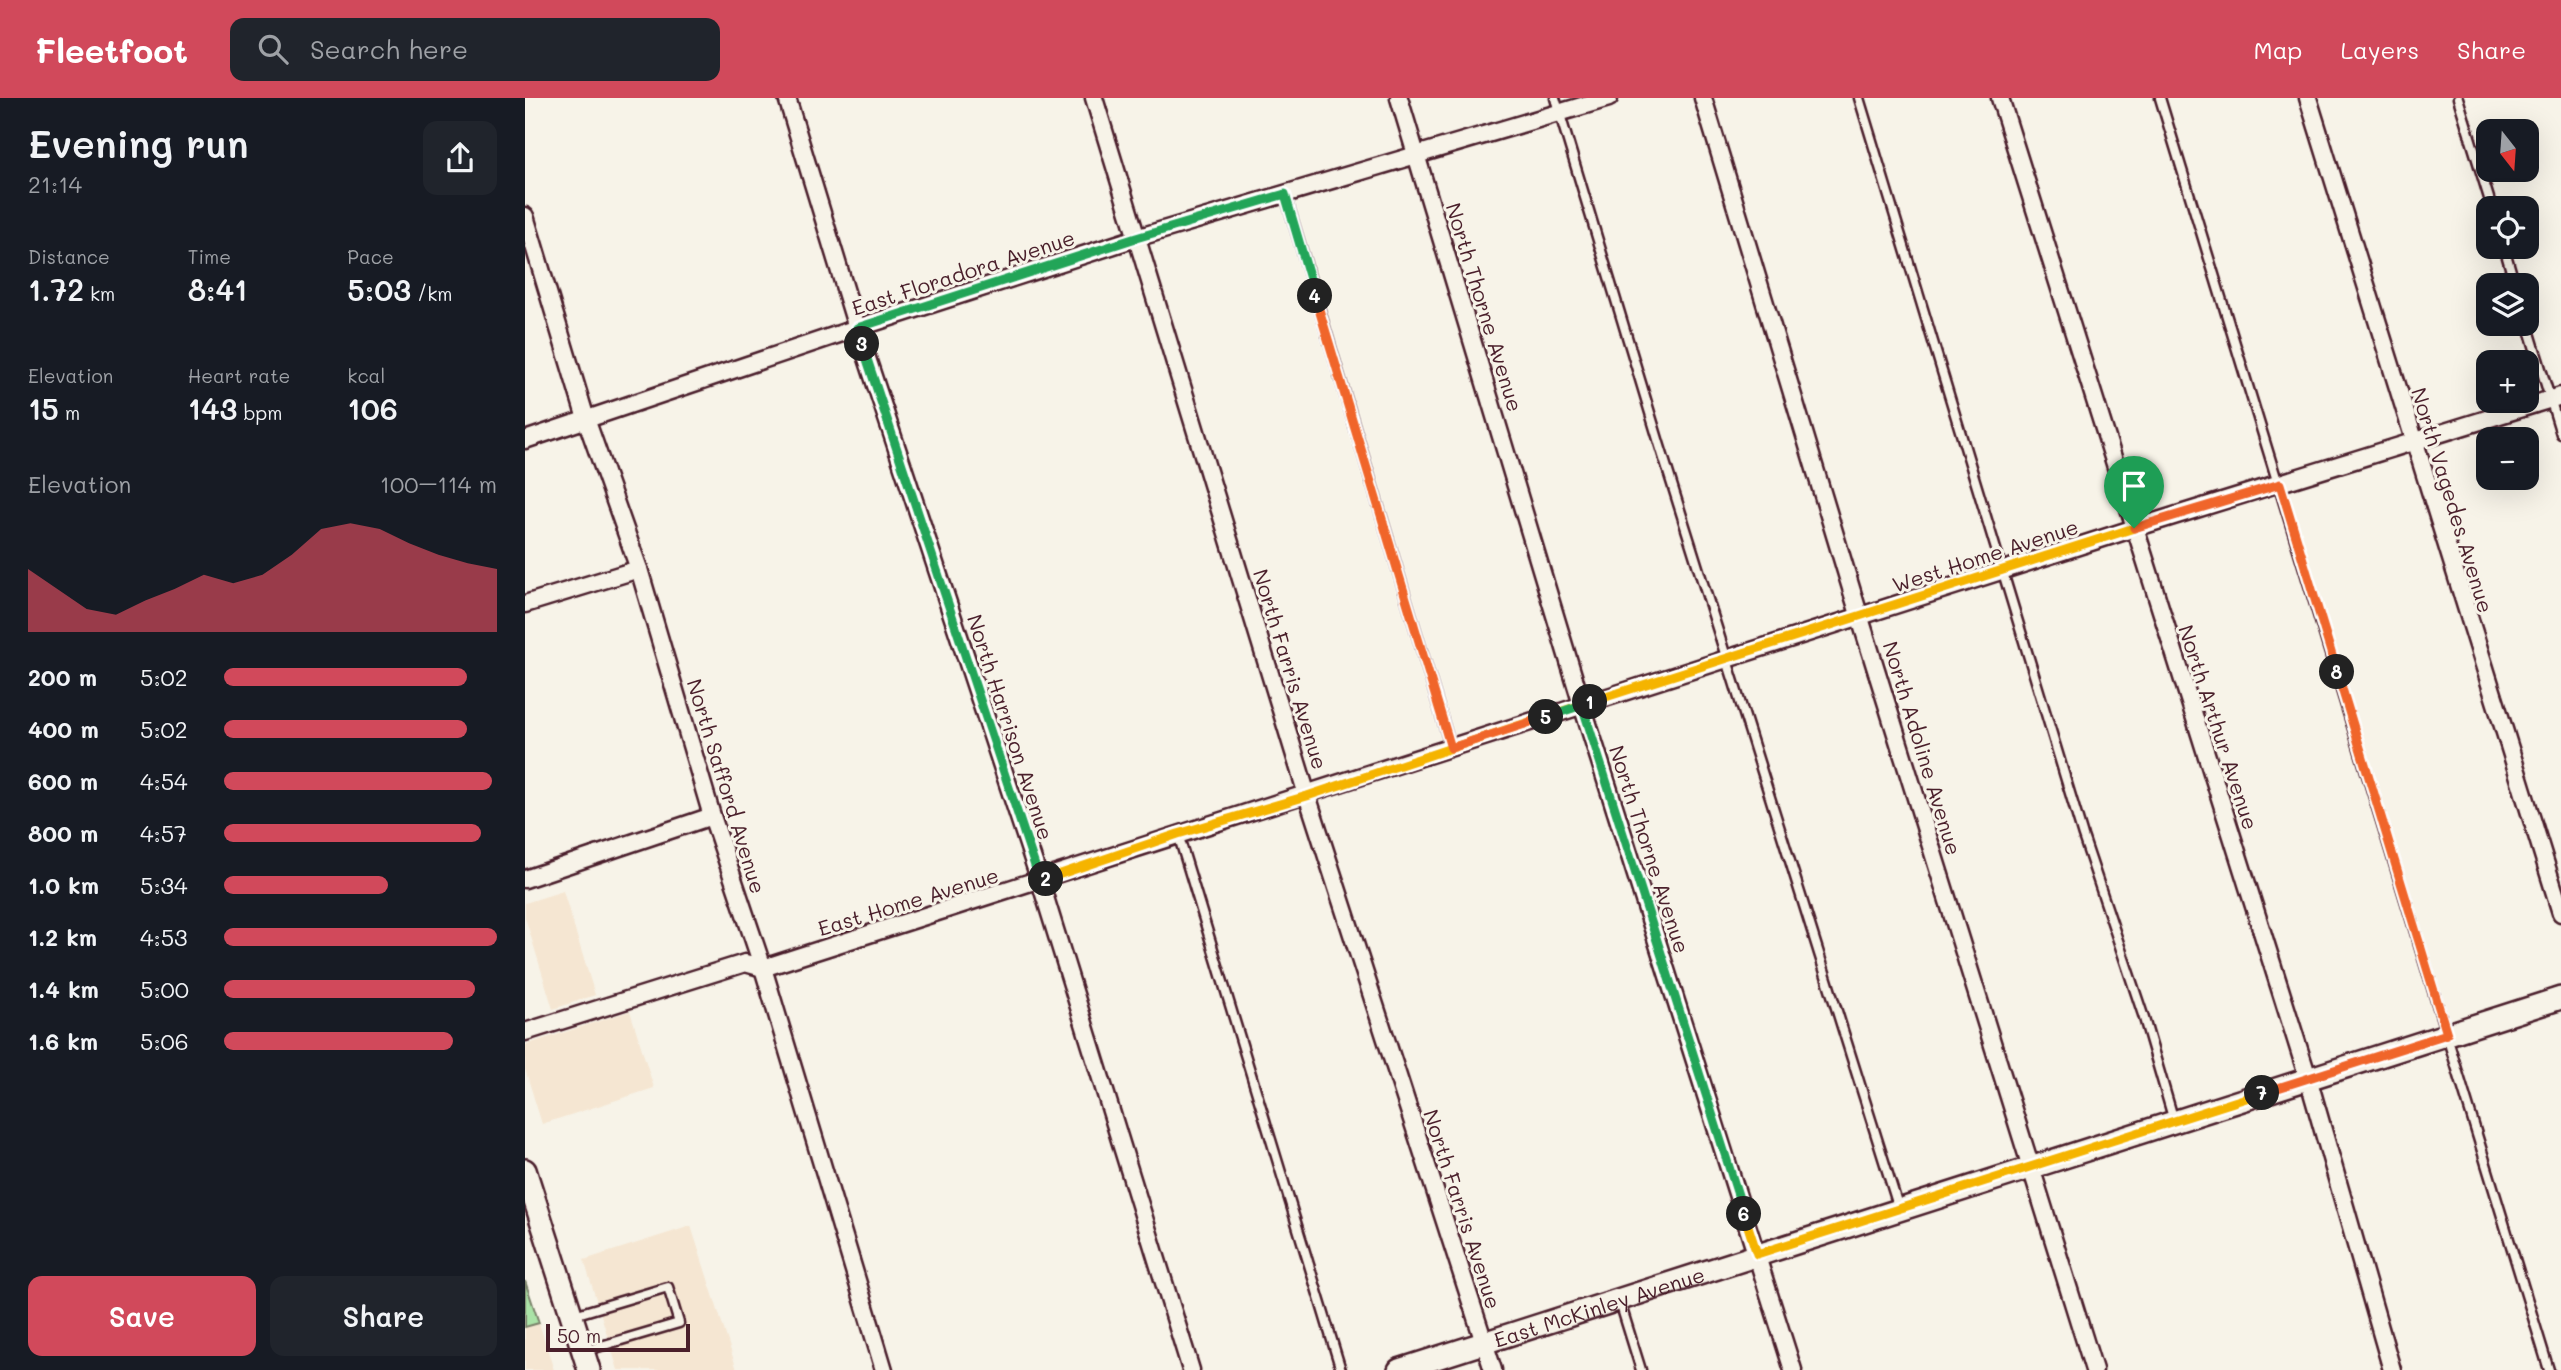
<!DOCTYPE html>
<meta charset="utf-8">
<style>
body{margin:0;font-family:Mali,sans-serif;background:#20242c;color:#f1f3f6;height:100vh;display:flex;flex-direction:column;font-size:26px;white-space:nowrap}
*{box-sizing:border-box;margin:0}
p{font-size:23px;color:#9ea1a6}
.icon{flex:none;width:38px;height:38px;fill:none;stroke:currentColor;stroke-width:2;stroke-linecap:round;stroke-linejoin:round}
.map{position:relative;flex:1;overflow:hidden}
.drawer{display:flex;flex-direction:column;background:#171b24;width:525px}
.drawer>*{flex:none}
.needle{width:46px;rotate:163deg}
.tools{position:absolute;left:1951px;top:21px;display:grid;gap:14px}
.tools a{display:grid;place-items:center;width:63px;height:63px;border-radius:14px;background:#171b24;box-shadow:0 7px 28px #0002;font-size:35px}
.scale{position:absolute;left:21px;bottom:18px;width:144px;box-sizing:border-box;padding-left:7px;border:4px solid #4a1f2b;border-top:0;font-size:19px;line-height:24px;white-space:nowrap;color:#4a1f2b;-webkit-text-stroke:5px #f7f3e8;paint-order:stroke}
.pin{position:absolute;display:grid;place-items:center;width:60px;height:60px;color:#fff;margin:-72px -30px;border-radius:50% 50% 50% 0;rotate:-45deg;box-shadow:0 0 7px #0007}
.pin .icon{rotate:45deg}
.km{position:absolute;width:35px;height:35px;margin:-18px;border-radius:50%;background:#222;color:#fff;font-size:19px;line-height:35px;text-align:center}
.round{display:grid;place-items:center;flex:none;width:74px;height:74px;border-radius:14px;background:#20242c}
.head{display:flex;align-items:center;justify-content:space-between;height:119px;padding:0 28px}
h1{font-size:38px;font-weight:600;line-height:52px}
.metrics{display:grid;grid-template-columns:repeat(3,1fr);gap:10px;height:119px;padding:7px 28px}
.metrics div{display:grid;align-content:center}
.metrics b{font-size:30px;font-weight:600}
.metrics small{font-size:19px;font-weight:400}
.metrics p{font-size:19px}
.chart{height:196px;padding:14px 28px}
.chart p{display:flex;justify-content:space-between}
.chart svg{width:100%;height:126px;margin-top:7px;fill:#d1495b;opacity:.7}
.primary-button{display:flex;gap:14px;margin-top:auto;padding:14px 28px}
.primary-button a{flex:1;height:80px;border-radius:14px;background:#d1495b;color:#fff;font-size:28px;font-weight:600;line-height:80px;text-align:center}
.primary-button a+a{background:#20242c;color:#f1f3f6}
ul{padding:0 28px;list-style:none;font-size:23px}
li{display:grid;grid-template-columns:112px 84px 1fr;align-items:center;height:52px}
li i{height:18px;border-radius:9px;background:#d1495b}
header{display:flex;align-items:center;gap:42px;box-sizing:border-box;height:98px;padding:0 35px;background:#d1495b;color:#fff}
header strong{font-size:33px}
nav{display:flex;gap:38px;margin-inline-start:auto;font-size:24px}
.search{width:490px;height:63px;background:#20242c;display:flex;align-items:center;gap:18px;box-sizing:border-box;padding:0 24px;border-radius:14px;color:#9ea1a6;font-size:26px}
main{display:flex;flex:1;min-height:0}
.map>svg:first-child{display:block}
.built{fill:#f5e6d2}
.green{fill:#aae3a7;stroke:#7a8169;stroke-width:2}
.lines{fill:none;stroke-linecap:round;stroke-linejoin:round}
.lane-casing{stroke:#4a1f2b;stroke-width:13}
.street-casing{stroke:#4a1f2b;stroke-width:21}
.secondary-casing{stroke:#4a1f2b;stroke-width:26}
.lane{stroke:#f7f3e8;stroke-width:8}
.street{stroke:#f7f3e8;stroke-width:16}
.secondary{stroke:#f7f3e8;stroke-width:21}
.split-1-casing{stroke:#fff;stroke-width:14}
.split-2-casing{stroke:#fff;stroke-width:14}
.split-3-casing{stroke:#fff;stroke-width:14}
.split-4-casing{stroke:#fff;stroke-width:14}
.split-5-casing{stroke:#fff;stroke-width:14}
.split-6-casing{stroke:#fff;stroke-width:14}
.split-7-casing{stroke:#fff;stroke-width:14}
.split-8-casing{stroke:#fff;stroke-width:14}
.split-9-casing{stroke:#fff;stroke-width:14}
.split-1{stroke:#f5b400;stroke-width:9}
.split-2{stroke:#f5b400;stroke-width:9}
.split-3{stroke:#22a559;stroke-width:9}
.split-4{stroke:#22a559;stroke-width:9}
.split-5{stroke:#f0652b;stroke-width:9}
.split-6{stroke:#22a559;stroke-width:9}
.split-7{stroke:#f5b400;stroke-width:9}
.split-8{stroke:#f0652b;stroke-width:9}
.split-9{stroke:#f0652b;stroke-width:9}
.labels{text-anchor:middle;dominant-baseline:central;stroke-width:6;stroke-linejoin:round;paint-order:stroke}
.street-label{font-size:21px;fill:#4a1f2b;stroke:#f7f3e8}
</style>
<header>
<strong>Fleetfoot</strong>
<div class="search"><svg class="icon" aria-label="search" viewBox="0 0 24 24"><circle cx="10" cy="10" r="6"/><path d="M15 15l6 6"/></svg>Search here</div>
<nav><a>Map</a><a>Layers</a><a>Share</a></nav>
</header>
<main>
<section class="drawer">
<div class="head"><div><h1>Evening run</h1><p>21:14</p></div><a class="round"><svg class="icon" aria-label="share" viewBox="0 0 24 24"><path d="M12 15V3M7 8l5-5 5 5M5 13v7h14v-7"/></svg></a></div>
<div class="metrics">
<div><p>Distance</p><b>1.72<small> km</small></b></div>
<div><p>Time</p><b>8:41</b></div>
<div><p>Pace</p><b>5:03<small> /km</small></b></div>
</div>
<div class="metrics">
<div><p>Elevation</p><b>15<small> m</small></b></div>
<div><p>Heart rate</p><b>143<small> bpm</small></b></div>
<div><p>kcal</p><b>106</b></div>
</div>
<div class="chart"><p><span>Elevation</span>100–114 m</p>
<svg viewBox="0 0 160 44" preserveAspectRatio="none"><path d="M0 44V22L10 29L20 36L30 38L40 33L50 29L60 24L70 27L80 24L90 17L100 8L110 6L120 8L130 13L140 17L150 20L160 22V44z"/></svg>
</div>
<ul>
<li><b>200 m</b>5:02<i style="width:89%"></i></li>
<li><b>400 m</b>5:02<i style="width:89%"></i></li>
<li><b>600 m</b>4:54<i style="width:98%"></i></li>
<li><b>800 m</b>4:57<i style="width:94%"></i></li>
<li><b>1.0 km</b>5:34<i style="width:60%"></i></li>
<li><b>1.2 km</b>4:53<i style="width:100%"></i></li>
<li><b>1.4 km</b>5:00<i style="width:92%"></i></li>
<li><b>1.6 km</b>5:06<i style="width:84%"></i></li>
</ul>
<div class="primary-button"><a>Save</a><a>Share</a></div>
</section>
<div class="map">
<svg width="2036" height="1272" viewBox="0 0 2036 1272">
<rect width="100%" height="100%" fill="#f7f3e8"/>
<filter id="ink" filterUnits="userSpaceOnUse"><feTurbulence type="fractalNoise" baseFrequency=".0143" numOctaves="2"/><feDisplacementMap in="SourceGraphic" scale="14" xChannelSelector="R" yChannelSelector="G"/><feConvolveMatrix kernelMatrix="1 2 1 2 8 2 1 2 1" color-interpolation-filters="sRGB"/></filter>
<g filter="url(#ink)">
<g class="built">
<polygon points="38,793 70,897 28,911 0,819 0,805"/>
<polygon points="105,913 129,990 17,1026 0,971 0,947"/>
<polygon points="166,1128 212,1272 93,1272 59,1162"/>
<polygon points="14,1225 27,1266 29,1272 0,1272 0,1229"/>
</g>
<polygon class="green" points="0,1183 14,1225 0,1229"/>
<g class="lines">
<g class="lane-casing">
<g id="lane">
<polyline points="1030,0 1135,348 1374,1111"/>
<polyline points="1334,0 1558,738 1618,917 1649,1023"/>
<polyline points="1635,0 2024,1272"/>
<polyline points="1933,0 1967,110"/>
<polyline points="760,96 926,650"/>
<polyline points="1979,149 1990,187"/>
<polyline points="2002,225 2036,336"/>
<polyline points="653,736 816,1272"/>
<polyline points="1094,1201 1116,1272"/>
<polyline points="49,1217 143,1189 154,1225 59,1253"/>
</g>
</g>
<g class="street-casing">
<g id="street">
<polyline points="262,0 332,230 515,783 666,1272"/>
<polyline points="569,0 782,697 968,1272"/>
<polyline points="874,0 1057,607 1268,1272"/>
<polyline points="1178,0 1335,520 1569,1272"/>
<polyline points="1475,0 1783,980 1867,1272"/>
<polyline points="1783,0 2036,815"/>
<polyline points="0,118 61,321 114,471 187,718 238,870 359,1272"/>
<polyline points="0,342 332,230 611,140 1084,0"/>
<polyline points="0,506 114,471"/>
<polyline points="0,781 187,718"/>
<polyline points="0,934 220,865 238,870 1610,430 2036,298"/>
</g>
</g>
<g class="secondary-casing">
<g id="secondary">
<polyline points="0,1072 64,1272"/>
<path id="s1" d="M 874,1272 L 2036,900"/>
</g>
</g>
<use href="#lane" class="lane"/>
<use href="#street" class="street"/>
<use href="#secondary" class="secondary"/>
</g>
</g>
<g class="lines" filter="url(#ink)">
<g class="split-1-casing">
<polyline id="split-1" points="1065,604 1609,430"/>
</g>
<g class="split-2-casing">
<polyline id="split-2" points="521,781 653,736 782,698 1065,604"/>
</g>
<g class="split-3-casing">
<polyline id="split-3" points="337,246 515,783 521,781"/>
</g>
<g class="split-4-casing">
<polyline id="split-4" points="337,246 332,230 611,140 760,96 790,198"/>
</g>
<g class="split-5-casing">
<polyline id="split-5" points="790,198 926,650 1021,619"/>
</g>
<g class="split-6-casing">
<polyline id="split-6" points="1021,619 1057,607 1219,1116"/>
</g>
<g class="split-7-casing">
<polyline id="split-7" points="1219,1116 1232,1156 1737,995"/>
</g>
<g class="split-8-casing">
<polyline id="split-8" points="1737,995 1922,936 1812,574"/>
</g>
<g class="split-9-casing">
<polyline id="split-9" points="1609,430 1755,386 1812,574"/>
</g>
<use href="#split-1" class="split-1"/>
<use href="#split-2" class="split-2"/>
<use href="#split-3" class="split-3"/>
<use href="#split-4" class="split-4"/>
<use href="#split-5" class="split-5"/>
<use href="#split-6" class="split-6"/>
<use href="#split-7" class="split-7"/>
<use href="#split-8" class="split-8"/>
<use href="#split-9" class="split-9"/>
</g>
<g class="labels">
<g class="street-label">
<text transform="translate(438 174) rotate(-18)">East Floradora Avenue</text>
<text transform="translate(960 209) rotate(73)">North Thorne Avenue</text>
<text transform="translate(1928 402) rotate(73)">North Vagedes Avenue</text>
<text transform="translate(1460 457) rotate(-18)">West Home Avenue</text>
<text transform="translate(766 571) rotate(73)">North Farris Avenue</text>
<text transform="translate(486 629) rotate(72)">North Harrison Avenue</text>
<text transform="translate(1694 629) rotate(72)">North Arthur Avenue</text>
<text transform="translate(1398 650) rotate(73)">North Adoline Avenue</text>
<text transform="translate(202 688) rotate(73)">North Safford Avenue</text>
<text transform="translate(1125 751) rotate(72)">North Thorne Avenue</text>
<text transform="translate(383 803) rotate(-17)">East Home Avenue</text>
<text transform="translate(938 1111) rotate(72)">North Farris Avenue</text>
<text stroke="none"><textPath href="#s1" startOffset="210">East McKinley Avenue</textPath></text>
</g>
</g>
</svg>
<div class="tools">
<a><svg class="needle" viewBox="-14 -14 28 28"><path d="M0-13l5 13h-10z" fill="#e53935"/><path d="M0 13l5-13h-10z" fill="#9ea1a6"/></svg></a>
<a><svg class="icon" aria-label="locate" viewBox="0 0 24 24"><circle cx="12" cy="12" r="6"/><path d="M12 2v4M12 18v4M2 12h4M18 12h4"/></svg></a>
<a><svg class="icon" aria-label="layers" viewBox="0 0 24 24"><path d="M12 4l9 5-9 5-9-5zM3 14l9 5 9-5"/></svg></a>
<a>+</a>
<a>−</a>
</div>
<div class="scale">50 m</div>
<div class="pin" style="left:1609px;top:430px;background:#1e9e55"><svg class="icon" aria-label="arrive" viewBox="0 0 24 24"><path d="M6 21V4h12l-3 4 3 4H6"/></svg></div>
<b class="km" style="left:1065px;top:604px">1</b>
<b class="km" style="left:521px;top:781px">2</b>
<b class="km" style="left:337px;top:246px">3</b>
<b class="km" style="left:790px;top:198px">4</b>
<b class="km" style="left:1021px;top:619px">5</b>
<b class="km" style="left:1219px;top:1116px">6</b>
<b class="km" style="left:1737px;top:995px">7</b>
<b class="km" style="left:1812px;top:574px">8</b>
</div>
</main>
